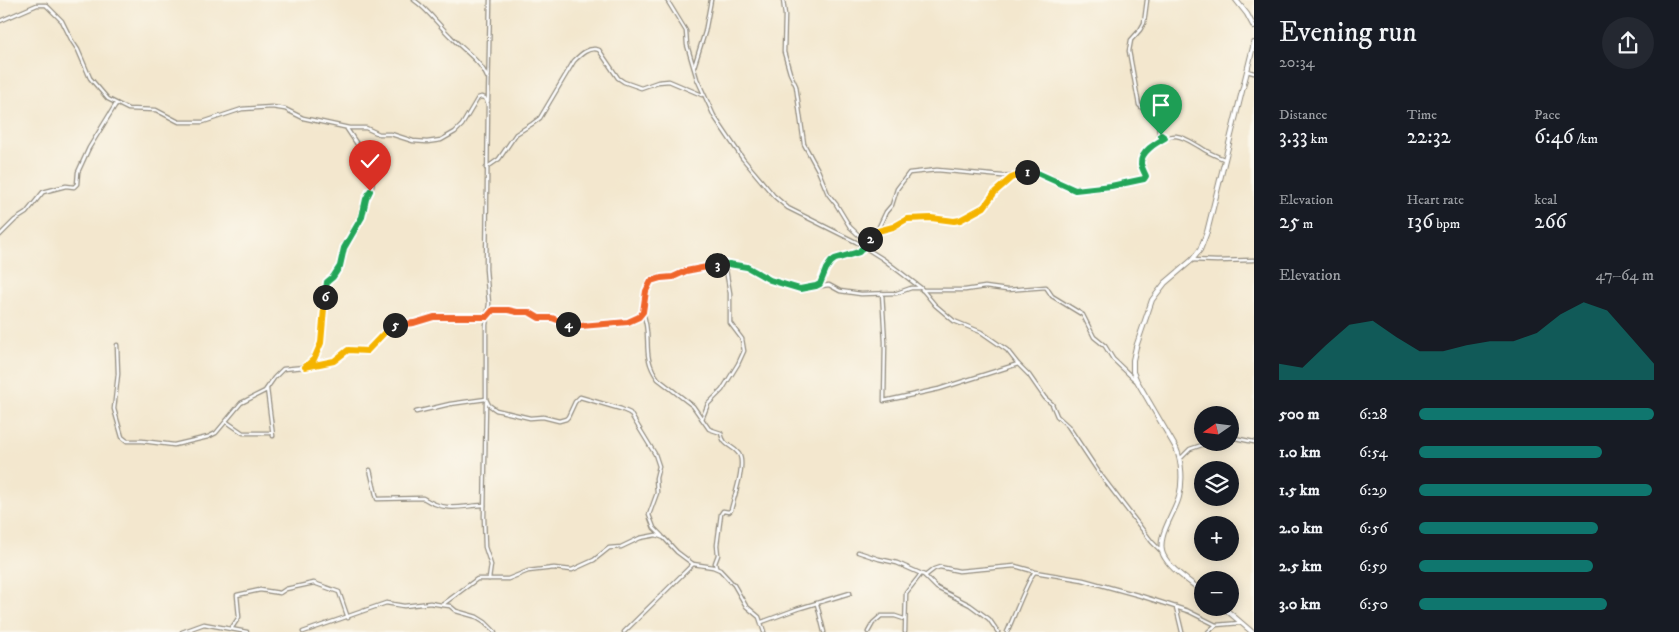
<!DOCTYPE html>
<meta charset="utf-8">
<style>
body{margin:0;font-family:"IM FELL DW Pica",serif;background:#242831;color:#f1f3f6;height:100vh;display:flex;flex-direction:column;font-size:19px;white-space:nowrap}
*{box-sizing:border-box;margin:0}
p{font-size:16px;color:#9ea1a6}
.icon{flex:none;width:28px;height:28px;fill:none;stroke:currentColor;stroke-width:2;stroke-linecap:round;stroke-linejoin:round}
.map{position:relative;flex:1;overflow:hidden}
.details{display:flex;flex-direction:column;background:#171b24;width:425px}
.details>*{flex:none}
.needle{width:32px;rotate:256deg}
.tools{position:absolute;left:1194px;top:406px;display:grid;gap:10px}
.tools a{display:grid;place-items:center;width:45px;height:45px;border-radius:50%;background:#171b24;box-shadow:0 2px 12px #0003;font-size:25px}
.pin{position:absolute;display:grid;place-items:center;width:42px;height:42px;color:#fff;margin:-51px -21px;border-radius:50% 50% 50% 0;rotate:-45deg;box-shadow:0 0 5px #0007}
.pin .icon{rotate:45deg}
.km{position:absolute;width:25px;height:25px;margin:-12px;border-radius:50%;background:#222;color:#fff;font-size:14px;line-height:25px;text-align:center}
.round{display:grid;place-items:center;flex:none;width:52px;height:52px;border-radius:26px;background:#242831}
.overview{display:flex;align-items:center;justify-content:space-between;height:85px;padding:0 25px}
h1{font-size:28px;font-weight:600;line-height:38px}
.stats{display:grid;grid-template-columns:repeat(3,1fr);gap:8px;height:85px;padding:5px 25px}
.stats div{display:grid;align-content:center}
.stats b{font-size:21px;font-weight:600}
.stats small{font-size:14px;font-weight:400}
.stats p{font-size:14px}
.chart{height:140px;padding:10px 25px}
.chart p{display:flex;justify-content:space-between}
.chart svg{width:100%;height:90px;margin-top:5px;fill:#0f766e;opacity:.7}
ul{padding:0 25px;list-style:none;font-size:16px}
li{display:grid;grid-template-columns:80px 60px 1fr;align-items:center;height:38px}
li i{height:12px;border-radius:6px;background:#0f766e}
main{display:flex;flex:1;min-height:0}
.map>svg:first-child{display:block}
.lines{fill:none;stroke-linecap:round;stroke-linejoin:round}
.street-casing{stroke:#8f897c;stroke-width:5}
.secondary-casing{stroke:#8f897c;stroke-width:6}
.street{stroke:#fff;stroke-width:2.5}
.secondary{stroke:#fff;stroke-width:4}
.split-1-casing{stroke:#fff;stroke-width:10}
.split-2-casing{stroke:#fff;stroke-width:10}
.split-3-casing{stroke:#fff;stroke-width:10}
.split-4-casing{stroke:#fff;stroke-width:10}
.split-5-casing{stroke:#fff;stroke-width:10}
.split-6-casing{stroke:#fff;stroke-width:10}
.split-7-casing{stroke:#fff;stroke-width:10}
.split-1{stroke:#22a559;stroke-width:6}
.split-2{stroke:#f5b400;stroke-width:6}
.split-3{stroke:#22a559;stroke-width:6}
.split-4{stroke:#f0652b;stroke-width:6}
.split-5{stroke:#f0652b;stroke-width:6}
.split-6{stroke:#f5b400;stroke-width:6}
.split-7{stroke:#22a559;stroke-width:6}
</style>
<main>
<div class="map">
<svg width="1254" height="632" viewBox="0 0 1254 632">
<rect width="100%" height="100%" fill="#fbf7ec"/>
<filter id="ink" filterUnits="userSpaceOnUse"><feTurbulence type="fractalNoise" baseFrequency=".02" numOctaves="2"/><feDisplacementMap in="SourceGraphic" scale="10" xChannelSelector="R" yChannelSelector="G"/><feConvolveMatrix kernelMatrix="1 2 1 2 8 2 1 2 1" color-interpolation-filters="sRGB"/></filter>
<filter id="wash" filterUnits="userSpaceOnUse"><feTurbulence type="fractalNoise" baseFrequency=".0096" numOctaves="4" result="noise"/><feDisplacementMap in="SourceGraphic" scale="20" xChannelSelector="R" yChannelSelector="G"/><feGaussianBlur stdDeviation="1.12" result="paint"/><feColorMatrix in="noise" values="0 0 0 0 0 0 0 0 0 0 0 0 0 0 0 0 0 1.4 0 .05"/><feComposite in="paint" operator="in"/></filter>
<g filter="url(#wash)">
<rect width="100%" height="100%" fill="#f3e7ce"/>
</g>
<g filter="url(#ink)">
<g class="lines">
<g class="street-casing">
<g id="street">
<path d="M 414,0 C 427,9 438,24 450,36 C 462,49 480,60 487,77"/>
<polyline points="667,0 686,31 687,45 697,79 714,116 743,159 774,196 788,208 856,242 883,259 921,288 935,305 954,321 981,332 1007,350 1018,364 1029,375 1045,398 1052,404 1057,416 1068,426 1100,474 1152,542 1162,552"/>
<polyline points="783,0 785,15 784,52 790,73 796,86 804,144 818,170 828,194 836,204 850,227 867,243"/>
<polyline points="1147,0 1144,23 1140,30 1131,40 1129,51 1139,105 1145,111 1158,120 1159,134 1164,137"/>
<polyline points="0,21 37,5 46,5 62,21 72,41 78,50 90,78 108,99 128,109 156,110 179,122 203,122 242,109 272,107 285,109 303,118 349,128 366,128 379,134 391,134 413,141 427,142 441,140 455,132 462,125 478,98 481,97 485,98 488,104 486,269 489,304 486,325 486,399 489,405 496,410 530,418 543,417 559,421 566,419 568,417 575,402 580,397 621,409 630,413 655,454 659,466 656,478 657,493 649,515 654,528 662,536"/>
<polyline points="694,67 705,32 711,0"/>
<polyline points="1247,71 1254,73"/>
<polyline points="488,101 490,0"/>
<path d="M 486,168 L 499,159 L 516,134 L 532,124 L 540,118 L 574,61 C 580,55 589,46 599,50 L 618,78 L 624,82 L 641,88 L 658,82 L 669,81 L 702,95"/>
<polyline points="877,231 886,212 892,205 897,189 909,173 937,170 1013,177"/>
<polyline points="0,235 15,220 26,213 43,192 66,186 74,187 77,184 78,172 89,148 116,104"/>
<polyline points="1192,260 1217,261 1254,260"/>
<path d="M 816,286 L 822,281 L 826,269 L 832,261 L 862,250 L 878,231 L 893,227 L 907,219 L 931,218 L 954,221 L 960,220 L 983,207 L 995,192 L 1011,178 L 1028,171 L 1035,172 L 1075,189 L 1111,186 L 1144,179 L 1146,176 L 1141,163 C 1144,154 1148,150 1155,145 C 1174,130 1181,136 1200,147 C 1207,152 1216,156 1224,159"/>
<polyline points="922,290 965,290 985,287 1007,290 1046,287 1052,296 1083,315 1094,337 1105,346 1113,359 1135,380"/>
<polyline points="882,293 885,342 884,401 939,389 1018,364"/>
<path d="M 643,313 C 653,338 640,354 658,379 L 693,406 L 709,429 L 721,433 C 724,448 732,444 739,454 C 746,465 734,497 731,510 L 729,512 L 723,511 L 721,514 L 717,545 L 718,555 L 715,563 L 716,567"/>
<polyline points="488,315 493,311 508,310 517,312 529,313 539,318 552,318 576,326 628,322 635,320 643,313 646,291 651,281 661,278 673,277 692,269 715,265 729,264 750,268 770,280 800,289 829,285 840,291 861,294 897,293 911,288 919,288"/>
<polyline points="117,345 118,374 114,409 122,437 127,441 142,441 174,445 208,437 216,433 241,403 265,391 274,378 283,369 305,367 331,362 350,350 367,351 388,329 394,326 414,323 434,317 487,317"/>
<polyline points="306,366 313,359 321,343 327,282 333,277 340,266 344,247 362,217 366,199 372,187 373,178 370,161 357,144 347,129"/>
<polyline points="267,389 273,436"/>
<polyline points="486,402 484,517 485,547 491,565 489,579"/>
<polyline points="416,412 450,404 486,399"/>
<polyline points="702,419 708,404 722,390 738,364 744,351 742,339 730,323 730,293 725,264"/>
<polyline points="227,422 243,433 272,433"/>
<polyline points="1230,437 1254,442"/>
<polyline points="1180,459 1190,449 1211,442"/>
<path d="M 370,470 L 377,499 L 423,498 C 447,513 459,506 484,505"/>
<polyline points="858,552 879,559 897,563 924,575 937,588 970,605 989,619 998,632"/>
<polyline points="925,576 934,569 940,567 959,571 1015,566 1033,571"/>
<polyline points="817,604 824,632"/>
<polyline points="442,605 450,606 456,611 477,617 485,622 495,632"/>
<polyline points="1176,607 1182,632"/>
<polyline points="762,622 797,609 850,593"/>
<polyline points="231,629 239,617 237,595 260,590 280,593 286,589 314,583 339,592 348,618"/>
<polyline points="182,632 204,624 247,632"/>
<polyline points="303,632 386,603 404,606 430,603 442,605 477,579 508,579 528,571 554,568 572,570 594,560 609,548 621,547 640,538 656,535 664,538 677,552 693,564 713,567 720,570 734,585 746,606 759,617 764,632"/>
<polyline points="624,632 693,564"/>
<polyline points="868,632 873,623 881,616 895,616 904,619"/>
<polyline points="905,632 906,593 921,574"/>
<path d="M 1007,632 C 1012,622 1029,576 1035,572 L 1083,580 L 1141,596 L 1188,611 L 1216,625 L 1240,623"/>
<polyline points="1208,632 1216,625"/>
</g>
</g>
<g class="secondary-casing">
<g id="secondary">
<polyline points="1236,0 1247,14 1254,27"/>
<path d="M 1202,591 C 1190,582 1173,571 1165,558 C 1153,540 1175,514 1179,497 C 1183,482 1182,462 1176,448 L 1137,381 L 1133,372 L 1133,360 L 1136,347 L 1152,300 L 1165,283 L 1192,260 L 1200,250 L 1207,232 L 1254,43"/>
<polyline points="1224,608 1252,632"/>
</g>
</g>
<use href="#street" class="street"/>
<use href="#secondary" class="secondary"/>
</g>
</g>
<g class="lines" filter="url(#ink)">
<g class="split-1-casing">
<path id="split-1" d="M 1027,172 L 1035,172 L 1075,190 L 1111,186 L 1144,179 L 1146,176 C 1144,172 1142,168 1141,164 C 1140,152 1156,143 1165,138 L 1161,135"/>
</g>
<g class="split-2-casing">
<polyline id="split-2" points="870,239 878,231 893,227 907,219 931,218 954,221 960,220 984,207 995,192 1011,178 1027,172"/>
</g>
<g class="split-3-casing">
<polyline id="split-3" points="717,265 729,264 747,267 770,280 800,289 816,286 820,284 826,269 831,262 835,259 859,252 870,239"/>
</g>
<g class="split-4-casing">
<polyline id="split-4" points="568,324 581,326 628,322 639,317 643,312 646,291 651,281 661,278 673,277 686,271 717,265"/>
</g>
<g class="split-5-casing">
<polyline id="split-5" points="395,325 414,323 434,317 487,317 493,310 508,310 517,312 529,312 539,318 552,318 568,324"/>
</g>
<g class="split-6-casing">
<polyline id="split-6" points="325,297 321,343 314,359 305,367 334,361 348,350 367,351 388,329 395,325"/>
</g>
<g class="split-7-casing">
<polyline id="split-7" points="325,297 327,282 333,277 340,266 344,248 362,217 366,199 370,191"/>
</g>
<use href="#split-1" class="split-1"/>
<use href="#split-2" class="split-2"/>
<use href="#split-3" class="split-3"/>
<use href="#split-4" class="split-4"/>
<use href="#split-5" class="split-5"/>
<use href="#split-6" class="split-6"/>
<use href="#split-7" class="split-7"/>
</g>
</svg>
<div class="tools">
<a><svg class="needle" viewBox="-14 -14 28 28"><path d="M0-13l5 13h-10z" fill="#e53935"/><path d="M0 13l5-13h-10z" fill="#9ea1a6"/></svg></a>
<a><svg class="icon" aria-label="layers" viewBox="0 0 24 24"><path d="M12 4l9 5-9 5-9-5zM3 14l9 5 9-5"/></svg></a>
<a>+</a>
<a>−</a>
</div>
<div class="pin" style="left:1161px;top:135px;background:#1e9e55"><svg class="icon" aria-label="arrive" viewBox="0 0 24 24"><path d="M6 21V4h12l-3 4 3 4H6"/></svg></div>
<div class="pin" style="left:370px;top:191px;background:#d93025"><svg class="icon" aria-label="check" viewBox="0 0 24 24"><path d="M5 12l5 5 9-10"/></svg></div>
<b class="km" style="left:1027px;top:172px">1</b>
<b class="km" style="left:870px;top:239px">2</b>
<b class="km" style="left:717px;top:265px">3</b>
<b class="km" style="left:568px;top:324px">4</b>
<b class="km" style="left:395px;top:325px">5</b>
<b class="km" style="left:325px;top:297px">6</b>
</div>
<section class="details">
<div class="overview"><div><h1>Evening run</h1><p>20:34</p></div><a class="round"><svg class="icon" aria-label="share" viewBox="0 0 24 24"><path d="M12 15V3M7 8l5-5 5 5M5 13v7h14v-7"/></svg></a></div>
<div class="stats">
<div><p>Distance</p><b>3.33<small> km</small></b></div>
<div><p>Time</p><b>22:32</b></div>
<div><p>Pace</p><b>6:46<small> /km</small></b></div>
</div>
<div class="stats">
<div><p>Elevation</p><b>25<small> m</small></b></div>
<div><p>Heart rate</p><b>136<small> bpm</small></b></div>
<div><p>kcal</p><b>266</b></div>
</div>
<div class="chart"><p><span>Elevation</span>47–64 m</p>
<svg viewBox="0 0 160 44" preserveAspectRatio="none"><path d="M0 44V36L10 38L20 27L30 17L40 15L50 23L60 30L70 30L80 27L90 25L100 25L110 21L120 12L130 6L140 10L150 23L160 36V44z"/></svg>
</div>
<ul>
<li><b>500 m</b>6:28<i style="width:100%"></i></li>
<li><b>1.0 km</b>6:54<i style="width:78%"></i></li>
<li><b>1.5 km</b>6:29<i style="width:99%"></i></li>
<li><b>2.0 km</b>6:56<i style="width:76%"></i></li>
<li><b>2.5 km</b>6:59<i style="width:74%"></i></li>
<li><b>3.0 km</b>6:50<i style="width:80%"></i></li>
</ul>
</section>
</main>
